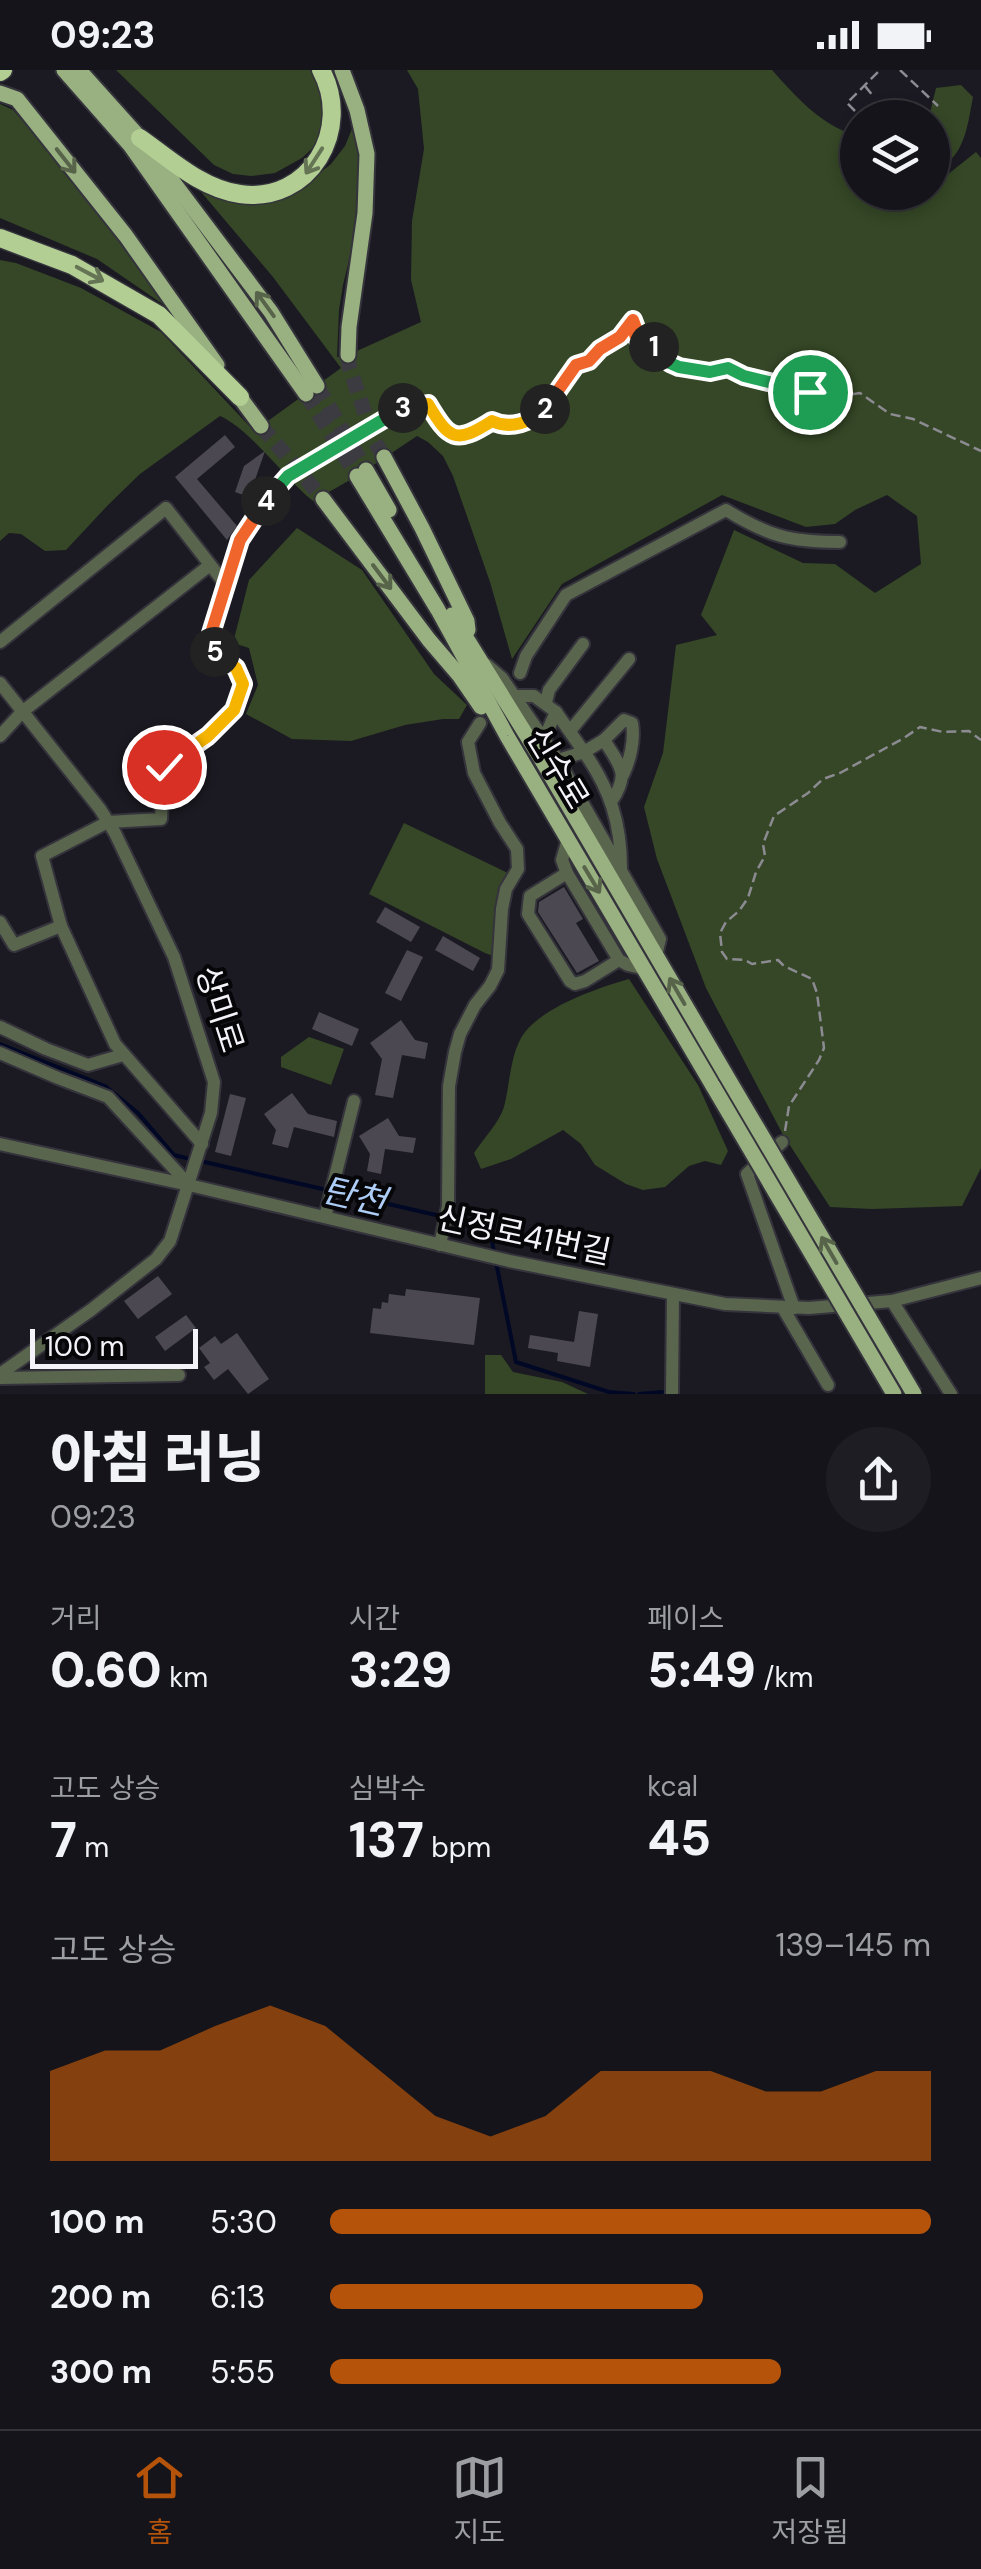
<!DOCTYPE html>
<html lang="ko">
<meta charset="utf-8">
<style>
body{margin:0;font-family:"DM Sans","Noto Sans KR",sans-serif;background:#1d1d23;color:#f1f3f6;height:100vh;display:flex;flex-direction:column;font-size:38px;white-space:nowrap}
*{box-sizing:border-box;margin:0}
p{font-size:32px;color:#9d9ea2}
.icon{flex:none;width:55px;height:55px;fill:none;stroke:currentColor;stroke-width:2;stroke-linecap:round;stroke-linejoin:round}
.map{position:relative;height:1324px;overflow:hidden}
.side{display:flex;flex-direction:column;background:#14141a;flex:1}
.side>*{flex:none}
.tools{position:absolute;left:840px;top:30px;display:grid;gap:20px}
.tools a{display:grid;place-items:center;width:110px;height:110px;border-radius:50%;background:#14141a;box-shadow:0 5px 15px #0003,0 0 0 2px #333339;font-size:50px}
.scale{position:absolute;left:30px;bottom:25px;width:168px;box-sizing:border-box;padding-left:10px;border:5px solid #f4f3f9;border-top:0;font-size:28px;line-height:35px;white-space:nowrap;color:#f4f3f9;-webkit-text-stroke:8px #060608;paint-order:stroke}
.pin{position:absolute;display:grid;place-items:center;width:85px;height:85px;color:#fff;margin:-42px;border:5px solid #fff;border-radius:50%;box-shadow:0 2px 10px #0007}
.km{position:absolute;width:50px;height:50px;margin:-25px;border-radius:50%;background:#222;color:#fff;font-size:28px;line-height:50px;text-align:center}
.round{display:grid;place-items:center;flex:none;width:105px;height:105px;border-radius:52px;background:#1d1d23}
.headline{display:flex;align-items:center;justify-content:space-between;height:170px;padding:0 50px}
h1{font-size:55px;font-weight:800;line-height:75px}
.stats{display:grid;grid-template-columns:repeat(3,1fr);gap:15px;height:170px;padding:10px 50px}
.stats div{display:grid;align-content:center}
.stats b{font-size:50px;font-weight:800}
.stats small{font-size:28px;font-weight:400}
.stats p{font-size:28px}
.chart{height:280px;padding:20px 50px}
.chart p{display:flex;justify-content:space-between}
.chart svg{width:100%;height:180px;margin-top:10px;fill:#b45309;opacity:.7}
ul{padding:0 50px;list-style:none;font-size:32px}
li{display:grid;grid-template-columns:160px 120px 1fr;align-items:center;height:75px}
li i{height:25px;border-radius:12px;background:#b45309}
.status{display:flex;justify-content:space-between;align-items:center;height:70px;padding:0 50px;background:#14141a;direction:ltr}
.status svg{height:28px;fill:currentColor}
.menu{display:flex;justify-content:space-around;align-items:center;height:140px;border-top:2px solid #333339;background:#14141a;font-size:28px;color:#9d9ea2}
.menu a{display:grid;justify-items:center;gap:5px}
.menu .selected{color:#b45309}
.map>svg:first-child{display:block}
.green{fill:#354726}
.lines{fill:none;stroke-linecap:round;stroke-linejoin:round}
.stream{stroke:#000825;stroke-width:4}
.building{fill:#4b4851}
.major-tunnel{stroke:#3c3b42;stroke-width:15;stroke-dasharray:15 8;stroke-linecap:butt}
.minor-casing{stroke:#35343c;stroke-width:16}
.major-casing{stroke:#35343c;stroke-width:19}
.highway-casing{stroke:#35343c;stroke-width:21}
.path{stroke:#8c8b92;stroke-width:2.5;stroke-dasharray:10 5;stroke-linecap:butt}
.minor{stroke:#5a654e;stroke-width:12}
.major{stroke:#99b080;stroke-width:15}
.highway{stroke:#b2ce93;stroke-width:18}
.minor-bridge-casing{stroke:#35343c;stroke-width:16;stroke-linecap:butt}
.major-bridge-casing{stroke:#35343c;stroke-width:19;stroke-linecap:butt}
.minor-bridge{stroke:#5a654e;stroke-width:12}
.major-bridge{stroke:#99b080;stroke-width:15}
.oneway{stroke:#57644a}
.oneway2{stroke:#657454}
.split-1-casing{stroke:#fff;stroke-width:20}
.split-2-casing{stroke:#fff;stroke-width:20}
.split-3-casing{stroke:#fff;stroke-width:20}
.split-4-casing{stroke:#fff;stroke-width:20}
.split-5-casing{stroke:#fff;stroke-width:20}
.split-6-casing{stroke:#fff;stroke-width:20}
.split-1{stroke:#22a559;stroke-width:12}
.split-2{stroke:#f0652b;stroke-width:12}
.split-3{stroke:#f5b400;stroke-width:12}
.split-4{stroke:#22a559;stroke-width:12}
.split-5{stroke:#f0652b;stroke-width:12}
.split-6{stroke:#f5b400;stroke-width:12}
.labels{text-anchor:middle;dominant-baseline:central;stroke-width:8;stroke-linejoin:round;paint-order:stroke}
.street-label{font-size:32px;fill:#f4f3f9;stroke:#060608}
.water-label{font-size:35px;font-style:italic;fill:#adcdf7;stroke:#060608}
</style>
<div class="status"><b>09:23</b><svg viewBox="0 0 49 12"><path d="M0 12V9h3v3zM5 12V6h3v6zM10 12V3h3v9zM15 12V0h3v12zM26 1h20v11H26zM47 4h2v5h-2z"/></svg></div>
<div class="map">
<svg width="981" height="1324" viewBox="0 0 981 1324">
<rect width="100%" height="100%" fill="#1b1a22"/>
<g class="green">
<polygon points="116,0 321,0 332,30 321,70 302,88 275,103 251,106 233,104 214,95"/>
<path d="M 407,0 L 772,0 C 797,28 821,55 857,66 L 858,122 L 932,122 L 933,101 L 947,105 L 976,82 L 981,88 L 981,1098 L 962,1136 L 872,1139 L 830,1137 L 782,1063 L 706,918 L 657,789 L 644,737 L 663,683 L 676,575 L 717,565 L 701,545 L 734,460 L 803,493 L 835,494 L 875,523 L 921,494 L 917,446 L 887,425 L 855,440 L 835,454 L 806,457 L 722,425 L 562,514 L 512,589 L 490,512 L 453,406 L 443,386 L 428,372 L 417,366 L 357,406 L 313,431 C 285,409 250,359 220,346 L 140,404 L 108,435 L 66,480 L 45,481 L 21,464 L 9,463 L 0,471 L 0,190 L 16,193 L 81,218 L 161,262 L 253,360 L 261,356 L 341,298 L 273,207 L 202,123 L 200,115 L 237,127 L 313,108 L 331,94 L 345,76 L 354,54 L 366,72 L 359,148 L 343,215 L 339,240 L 337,287 L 348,285 L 421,252 L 411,210 L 412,151 L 424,79 L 418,19 Z"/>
<path d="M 961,15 L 973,27 C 968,52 966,79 945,95 L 934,92 L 932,48 L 929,47 L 936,18 Z"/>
<polygon points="0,34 13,40 74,109 167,237 97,189 0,148"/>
<polygon points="297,458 362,500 434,604 467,635 459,649 443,649 405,655 351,671 292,669 246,644 258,615 249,578 233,573 249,510"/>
<polygon points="404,753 514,806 499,888 485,883 369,824"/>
<path d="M 629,909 L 698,1015 L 728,1081 L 721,1095 L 705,1091 L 689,1096 L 665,1117 L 643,1120 L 626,1114 L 595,1095 L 581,1074 L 563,1060 L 511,1089 L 481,1099 L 474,1083 C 483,1069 499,1053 504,1037 C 510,1015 510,981 525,962 C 546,936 597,918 629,909 Z"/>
<polygon points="309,967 344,979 331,1015 281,997 281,987"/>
<polygon points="485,1285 501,1285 513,1302 562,1312 588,1324 485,1324"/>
</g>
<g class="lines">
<g class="stream">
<polyline points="0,974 105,1016 138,1043 174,1085 190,1089"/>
<polyline points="200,1091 327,1120"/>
<polyline points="336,1122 484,1156 491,1166 494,1182"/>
<polyline points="496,1192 516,1292 609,1322 634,1324"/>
<polyline points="639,1324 662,1322"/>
</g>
</g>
<g class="building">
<polygon points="225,365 235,377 197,409 237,456 227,470 175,407"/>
<polygon points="265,381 249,427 235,422 244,396"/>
<polygon points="564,817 583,849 576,853 599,891 577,903 538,842 539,832"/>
<polygon points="385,837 420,857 411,872 376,852"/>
<polygon points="443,866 480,888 473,901 435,880"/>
<polygon points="407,880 423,887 401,931 385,923"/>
<polygon points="319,942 359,959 352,976 312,959"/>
<polygon points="401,950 415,970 428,973 425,989 402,985 393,1028 375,1025 382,989 370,973"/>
<polygon points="292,1023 308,1044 337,1051 334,1067 294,1057 288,1078 272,1074 276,1060 264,1044"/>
<polygon points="230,1024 246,1028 231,1086 215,1082"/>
<polygon points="388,1048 399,1066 416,1068 413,1083 385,1079 381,1104 367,1101 370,1084 359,1066"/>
<polygon points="158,1206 172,1224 138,1249 124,1231"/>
<polygon points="406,1219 480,1228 474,1275 370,1263 373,1238 381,1239 382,1232 388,1233 389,1224 405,1226"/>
<polygon points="579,1241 598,1244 590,1297 557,1291 558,1283 528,1278 530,1265 574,1272"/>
<polygon points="186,1245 196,1258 165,1281 155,1267"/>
<polygon points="237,1263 269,1309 248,1324 228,1299 214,1310 204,1297 210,1293 199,1278 215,1266 221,1274"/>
</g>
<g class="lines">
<g class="major-tunnel">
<polyline points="348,285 349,296 374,370 384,387"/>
<polyline points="317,316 366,400"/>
<polyline points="306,324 357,406"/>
<polyline points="261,356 323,429"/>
</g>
<g class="minor-casing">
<g id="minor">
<polyline points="0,572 166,438 226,515"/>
<polyline points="487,595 502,608 558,690 660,869 656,886"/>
<path d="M 520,603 L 526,586 L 566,525 L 726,440 C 768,466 790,472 840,472"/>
<polyline points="0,613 100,739 115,763 174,887 214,1012 211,1043 170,1171 156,1189 91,1240 0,1304"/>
<polyline points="514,626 534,626 556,642 544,669"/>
<polyline points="546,632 549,620 583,574"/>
<path d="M 556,642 L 584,682 L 604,670 C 621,697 630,704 611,732"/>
<polyline points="570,661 629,589"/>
<polyline points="0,666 22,642 210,495"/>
<path d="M 604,670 L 624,650 L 632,653 C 635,670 630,690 623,705"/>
<path d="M 558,690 L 584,682 C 610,719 621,753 621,798"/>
<polyline points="568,769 562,790 567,803 619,890 628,895 646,899"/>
<polyline points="567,803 530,826 528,844 570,911 575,914 585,911 619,890"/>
<polyline points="0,852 14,875 61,856"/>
<polyline points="0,957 46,979 88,995 123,985"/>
<polyline points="0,983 58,1008 108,1027 189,1115"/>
<polyline points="782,1072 747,1104 794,1238"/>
<polyline points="0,1074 189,1115 509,1191 725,1234 809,1238 892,1231 981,1208"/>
<polyline points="202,1074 115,974 61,856 42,786 108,752 161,749 164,697 208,667 234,639 243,614 235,598 207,576 240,470 271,423 289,406"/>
<polyline points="325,1147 354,1031"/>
<polyline points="440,1175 448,1136 449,1016 455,982 460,964 475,935 490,916 498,900 502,839 506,819 518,799 517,779 500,753 474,703 468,672 480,653"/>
<polyline points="892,1231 951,1324"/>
<polyline points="783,1238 828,1315"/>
<polyline points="0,1308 179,1305"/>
<polyline points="672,1324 673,1225"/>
</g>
</g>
<g class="major-casing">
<g id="major">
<polyline points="64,0 130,75 306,324"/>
<polyline points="79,0 140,68 271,242 317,316"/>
<polyline points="342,0 357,40 367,84 365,143 349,257 348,285"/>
<polyline points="0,23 17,29 126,166 217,295"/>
<polyline points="233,318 261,356"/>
<polyline points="384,387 422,458 467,551 468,560"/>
<polyline points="366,400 389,440"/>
<polyline points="357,406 438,540 507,666 713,1016"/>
<polyline points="323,429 429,570 459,605 481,637"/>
<polyline points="452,545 540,687 726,1005"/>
</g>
</g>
<g class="highway-casing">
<g id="highway">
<polyline points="0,2 3,0"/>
<path d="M 140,68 C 170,89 202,119 240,124 C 310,134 353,59 321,0"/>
<polyline points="0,168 72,195 159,245 240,327"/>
</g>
</g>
<g class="path">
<polyline points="900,0 938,36"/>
<polyline points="865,16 873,26"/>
<polyline points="855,41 847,33 880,0"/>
<path d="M 411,336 L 428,333 C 449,369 455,375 492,351 L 501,356 L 526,352 L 536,348 L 560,321 L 577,295 L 589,291 L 600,279 L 620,267 L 633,250 L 636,258 L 635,265 L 639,271 L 655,277 L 670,293 L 679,297 L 710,302 L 728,298 L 744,306 L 805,322 L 833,317 L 847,325 L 860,323 L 890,344 L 913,349 L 981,381"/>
<polyline points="785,1061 789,1036 819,990 824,978 817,923 812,909 784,896 778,890 752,894 745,890 727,889 722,882 720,863 726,852 739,841 748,828 756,802 765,786 763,774 774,746 808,723 823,709 840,703 904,668 920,657 943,662 969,661 981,670"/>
</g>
<use href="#minor" class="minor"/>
<use href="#major" class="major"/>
<use href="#highway" class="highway"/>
<g class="minor-bridge-casing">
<polyline id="minor-bridge" points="289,406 399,338"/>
</g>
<g class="major-bridge-casing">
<g id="major-bridge">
<polyline points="726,1005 914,1324"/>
<polyline points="713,1016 894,1324"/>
</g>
</g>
<use href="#minor-bridge" class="minor-bridge"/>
<use href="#major-bridge" class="major-bridge"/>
</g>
<defs><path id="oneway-shaft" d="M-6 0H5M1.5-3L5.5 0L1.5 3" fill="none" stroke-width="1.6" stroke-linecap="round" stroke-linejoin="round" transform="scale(2.5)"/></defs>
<g class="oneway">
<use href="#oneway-shaft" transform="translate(66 91) rotate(52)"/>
<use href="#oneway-shaft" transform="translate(265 234) rotate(-126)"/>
<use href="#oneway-shaft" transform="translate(382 507) rotate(53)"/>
<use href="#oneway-shaft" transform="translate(592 810) rotate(59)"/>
<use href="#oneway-shaft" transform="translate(677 921) rotate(-120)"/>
<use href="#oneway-shaft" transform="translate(829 1180) rotate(-120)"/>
</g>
<g class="oneway2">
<use href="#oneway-shaft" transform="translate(314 91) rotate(123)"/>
<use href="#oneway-shaft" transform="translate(90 204) rotate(28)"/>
</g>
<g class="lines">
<g class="split-1-casing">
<polyline id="split-1" points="654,277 670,293 679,297 710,302 728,298 744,306 810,322"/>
</g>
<g class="split-2-casing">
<polyline id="split-2" points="545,339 576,295 589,291 600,279 620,267 633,250 636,258 635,265 639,271 654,277"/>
</g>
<g class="split-3-casing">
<path id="split-3" d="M 403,338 L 428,334 C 449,369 455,375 492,351 C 510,360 532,352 545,339"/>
</g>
<g class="split-4-casing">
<polyline id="split-4" points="266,431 288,406 403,338"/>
</g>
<g class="split-5-casing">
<polyline id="split-5" points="215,582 207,576 240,470 266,431"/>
</g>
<g class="split-6-casing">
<polyline id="split-6" points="164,697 208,666 234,640 243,614 236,598 215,582"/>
</g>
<use href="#split-1" class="split-1"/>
<use href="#split-2" class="split-2"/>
<use href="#split-3" class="split-3"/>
<use href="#split-4" class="split-4"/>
<use href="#split-5" class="split-5"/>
<use href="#split-6" class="split-6"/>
</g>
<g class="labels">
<g class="street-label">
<text transform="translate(558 698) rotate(59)">신수로</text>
<text transform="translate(220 939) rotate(72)">상미로</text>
<text transform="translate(524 1165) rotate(12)">신정로41번길</text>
</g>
<g class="water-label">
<text transform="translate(354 1126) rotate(13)">탄천</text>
</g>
</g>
</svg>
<div class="tools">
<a><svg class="icon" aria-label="layers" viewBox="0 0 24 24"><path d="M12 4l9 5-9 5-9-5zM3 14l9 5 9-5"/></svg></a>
</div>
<div class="scale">100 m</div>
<div class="pin" style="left:810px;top:322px;background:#1e9e55"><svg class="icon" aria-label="arrive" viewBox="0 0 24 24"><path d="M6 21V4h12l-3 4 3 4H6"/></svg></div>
<div class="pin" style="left:164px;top:697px;background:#d93025"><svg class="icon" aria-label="check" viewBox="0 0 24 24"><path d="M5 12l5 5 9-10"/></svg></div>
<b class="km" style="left:654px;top:277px">1</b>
<b class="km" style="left:545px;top:339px">2</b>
<b class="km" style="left:403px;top:338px">3</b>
<b class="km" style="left:266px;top:431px">4</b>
<b class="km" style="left:215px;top:582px">5</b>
</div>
<section class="side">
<div class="headline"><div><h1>아침 러닝</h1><p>09:23</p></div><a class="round"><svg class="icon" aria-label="share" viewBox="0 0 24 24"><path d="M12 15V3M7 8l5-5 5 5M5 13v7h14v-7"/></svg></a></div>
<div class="stats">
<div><p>거리</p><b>0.60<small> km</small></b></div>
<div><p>시간</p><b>3:29</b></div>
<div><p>페이스</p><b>5:49<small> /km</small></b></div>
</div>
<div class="stats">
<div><p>고도 상승</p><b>7<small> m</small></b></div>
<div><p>심박수</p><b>137<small> bpm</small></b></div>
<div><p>kcal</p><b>45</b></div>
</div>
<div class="chart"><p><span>고도 상승</span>139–145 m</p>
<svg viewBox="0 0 160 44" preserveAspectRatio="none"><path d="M0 44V22L10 17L20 17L30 11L40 6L50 11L60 22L70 33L80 38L90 33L100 22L110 22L120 22L130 27L140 27L150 22L160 22V44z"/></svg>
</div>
<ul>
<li><b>100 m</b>5:30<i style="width:100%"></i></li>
<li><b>200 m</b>6:13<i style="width:62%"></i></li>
<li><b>300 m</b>5:55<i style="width:75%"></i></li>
</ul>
</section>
<nav class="menu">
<a class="selected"><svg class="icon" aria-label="home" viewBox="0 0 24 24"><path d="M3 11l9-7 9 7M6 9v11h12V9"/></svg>홈</a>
<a><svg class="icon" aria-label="map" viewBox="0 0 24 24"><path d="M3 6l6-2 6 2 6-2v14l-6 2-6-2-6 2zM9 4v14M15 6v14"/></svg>지도</a>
<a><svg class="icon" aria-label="saved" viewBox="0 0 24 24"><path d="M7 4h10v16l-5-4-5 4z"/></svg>저장됨</a>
</nav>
